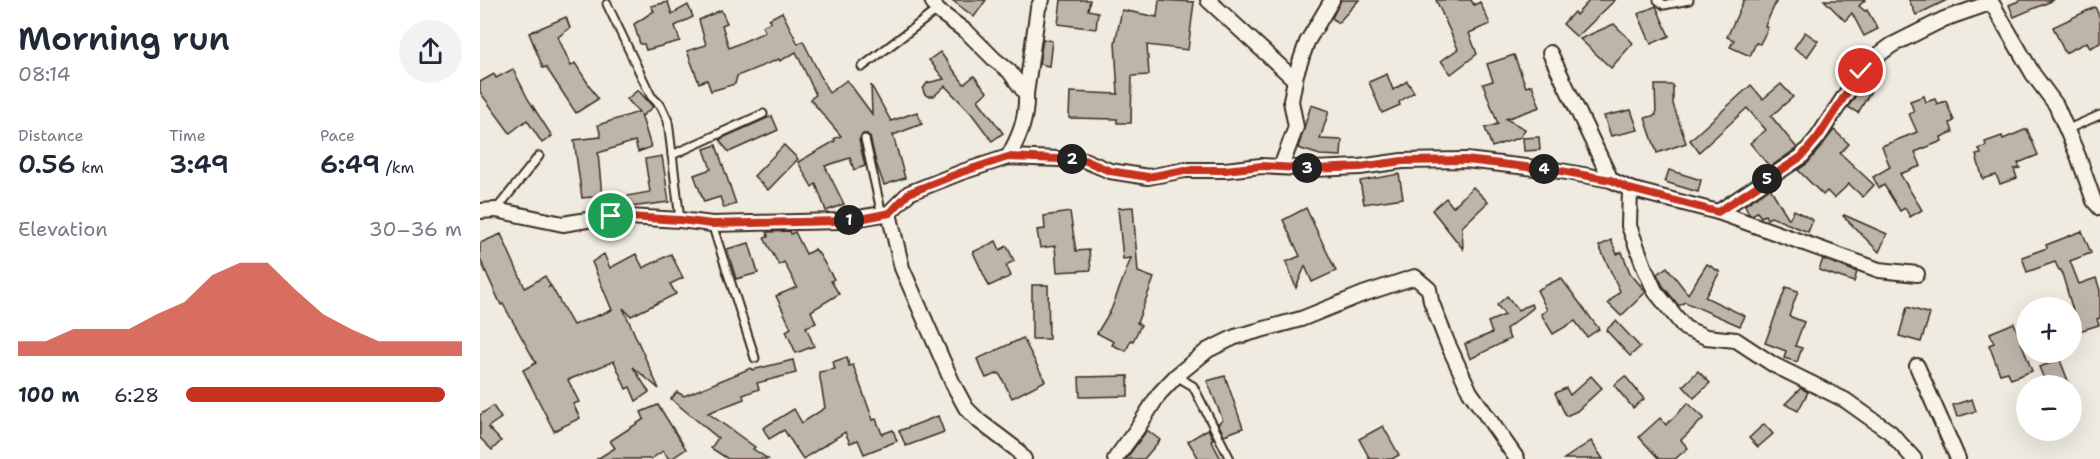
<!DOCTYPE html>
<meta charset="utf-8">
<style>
body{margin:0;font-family:"Shantell Sans",sans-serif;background:#f2f2f3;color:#1f2937;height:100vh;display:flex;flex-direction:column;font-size:22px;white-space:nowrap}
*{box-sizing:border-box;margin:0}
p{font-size:20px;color:#747a83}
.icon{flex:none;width:33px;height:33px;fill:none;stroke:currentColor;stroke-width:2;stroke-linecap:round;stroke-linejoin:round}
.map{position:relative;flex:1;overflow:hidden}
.drawer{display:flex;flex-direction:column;background:#fff;width:480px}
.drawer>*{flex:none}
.fabs{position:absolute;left:1536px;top:297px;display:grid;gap:12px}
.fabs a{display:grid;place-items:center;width:66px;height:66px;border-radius:50%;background:#fff;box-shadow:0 6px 24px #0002;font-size:30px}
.pin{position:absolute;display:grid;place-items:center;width:51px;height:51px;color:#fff;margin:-26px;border:3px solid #fff;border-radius:50%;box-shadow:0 2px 6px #0007}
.km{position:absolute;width:30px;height:30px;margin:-15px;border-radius:50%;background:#222;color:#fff;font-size:16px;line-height:30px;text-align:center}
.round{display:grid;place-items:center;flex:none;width:63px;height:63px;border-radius:32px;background:#f2f2f3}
.summary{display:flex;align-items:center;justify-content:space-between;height:102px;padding:0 18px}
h1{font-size:33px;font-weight:600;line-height:45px}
.stats{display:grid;grid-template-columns:repeat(3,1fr);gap:9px;height:102px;padding:6px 18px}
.stats div{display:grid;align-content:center}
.stats b{font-size:26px;font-weight:600}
.stats small{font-size:16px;font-weight:400}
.stats p{font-size:16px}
.chart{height:168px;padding:12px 18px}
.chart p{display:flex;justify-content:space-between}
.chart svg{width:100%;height:108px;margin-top:6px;fill:#c8321e;opacity:.7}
ul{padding:0 18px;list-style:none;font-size:20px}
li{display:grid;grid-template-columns:96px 72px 1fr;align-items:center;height:45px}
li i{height:15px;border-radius:8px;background:#c8321e}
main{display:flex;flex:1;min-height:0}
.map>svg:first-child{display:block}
.building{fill:#bdb5aa;stroke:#3b2a1e;stroke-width:1.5}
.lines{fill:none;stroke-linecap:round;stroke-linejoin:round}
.lane-casing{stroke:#3b2a1e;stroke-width:11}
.street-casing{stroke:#3b2a1e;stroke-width:18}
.lane{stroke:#f7f3e8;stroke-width:7}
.street{stroke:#f7f3e8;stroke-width:14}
.route-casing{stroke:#fff;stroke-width:12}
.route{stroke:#c8321e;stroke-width:8}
</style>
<main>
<section class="drawer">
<div class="summary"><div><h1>Morning run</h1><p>08:14</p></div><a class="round"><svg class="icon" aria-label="share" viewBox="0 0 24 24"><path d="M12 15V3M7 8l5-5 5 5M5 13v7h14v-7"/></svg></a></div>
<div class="stats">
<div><p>Distance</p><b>0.56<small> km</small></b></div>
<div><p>Time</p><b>3:49</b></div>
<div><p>Pace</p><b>6:49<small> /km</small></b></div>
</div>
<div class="chart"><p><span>Elevation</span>30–36 m</p>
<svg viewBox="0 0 160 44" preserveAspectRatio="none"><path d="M0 44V38L10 38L20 33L30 33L40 33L50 27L60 22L70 11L80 6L90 6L100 17L110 27L120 33L130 38L140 38L150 38L160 38V44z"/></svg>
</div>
<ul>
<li><b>100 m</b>6:28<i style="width:94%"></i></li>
</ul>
</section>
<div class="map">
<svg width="1620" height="459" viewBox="0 0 1620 459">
<rect width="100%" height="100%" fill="#efebe0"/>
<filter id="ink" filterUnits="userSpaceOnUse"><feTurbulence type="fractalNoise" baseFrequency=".0167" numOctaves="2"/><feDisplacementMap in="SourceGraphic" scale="12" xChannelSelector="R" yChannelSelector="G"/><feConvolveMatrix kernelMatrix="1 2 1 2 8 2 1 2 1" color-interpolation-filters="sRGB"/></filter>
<g filter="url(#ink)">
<g class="building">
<polygon points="472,0 506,0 494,17"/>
<polygon points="581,0 610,0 608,10 618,12 616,29 578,24"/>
<polygon points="679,0 714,2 708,50 667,45 669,75 652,76 651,123 637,123 637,119 589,118 590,92 638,94 635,43 642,10 677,17"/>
<polygon points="861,0 879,0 858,23 852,18"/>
<polygon points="956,0 991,0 994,5 1000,2 1010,24 989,33 997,54 971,74 961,61 978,49"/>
<polygon points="1110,0 1135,0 1097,37 1083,24 1094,12 1096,15"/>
<polygon points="1264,0 1297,0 1285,26 1288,28 1280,44 1276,43 1270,56 1250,47 1254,40 1247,37"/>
<polygon points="1344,0 1385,0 1379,6 1385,11 1387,10 1398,29 1384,36 1372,13 1365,21"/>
<polygon points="1429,0 1467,0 1436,15"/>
<polygon points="1541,0 1574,0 1534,17 1529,5"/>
<polygon points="188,2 192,14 208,5 213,17 195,26 200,41 166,50 164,44 160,44 154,24 174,11 171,6"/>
<polygon points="1176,6 1189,36 1171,44 1158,14"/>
<polygon points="1615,7 1620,18 1620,43 1610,48 1607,42 1585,53 1573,27"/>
<polygon points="241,10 247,23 242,25 249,48 285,32 282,26 291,22 289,19 302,12 318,44 323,41 349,93 367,80 392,114 391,85 411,121 437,112 442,124 413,135 425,178 404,185 396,163 390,137 387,134 383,134 379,140 385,166 374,170 370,158 345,166 364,204 346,211 336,184 332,187 318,162 355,141 354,139 361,136 330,99 336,95 316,52 300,61 299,59 257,76 255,84 231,91 227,80 219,83 207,51 226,45 219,20"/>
<polygon points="86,17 90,28 78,37 91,66 95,63 118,99 96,113 66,67 63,68 49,33"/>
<polygon points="1134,24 1153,43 1131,68 1100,39"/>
<polygon points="1325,32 1338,41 1327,57 1314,48"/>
<polygon points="563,39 572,41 569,66 559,64"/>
<polygon points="460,52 484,84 494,76 507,92 498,100 523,133 512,141 491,113 465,86 454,96 447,96 444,93 443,89 447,83 464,79 449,60"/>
<polygon points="1034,55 1046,87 1052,85 1060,107 1026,119 1045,129 1041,137 1012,147 1005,128 1018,124 1003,84 1013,81 1007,64"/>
<polygon points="33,69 48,99 72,136 62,143 47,120 30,133 0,92 0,82 14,74 16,78"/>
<polygon points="907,74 913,90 927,81 934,92 919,102 920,105 902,113 889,82"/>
<polygon points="1301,84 1313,97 1291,116 1317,148 1290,167 1270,143 1286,130 1267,108 1219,152 1210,140 1271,85 1283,99"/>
<polygon points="1175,85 1193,85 1193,104 1206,143 1177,153 1165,118 1176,115"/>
<polygon points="1382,86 1391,91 1378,113 1368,107"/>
<polygon points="158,90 173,107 162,116 161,114 171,147 158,152 155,141 118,153 122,196 102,198 94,140 121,137 118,125 159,112 147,99"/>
<polygon points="1444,96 1446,102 1455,99 1457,104 1466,101 1474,121 1470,123 1473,132 1461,137 1462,141 1435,152 1441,166 1420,174 1442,210 1430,217 1425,208 1420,211 1404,185 1399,188 1393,177 1410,167 1402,146 1437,132 1429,114 1434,112 1430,101"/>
<polygon points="831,105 849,111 840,139 862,140 861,156 840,155 818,148"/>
<polygon points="1151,110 1158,130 1131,136 1124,116"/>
<polygon points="292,116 298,130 249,152 243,145 240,139"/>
<polygon points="1547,129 1558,155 1538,163 1540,168 1534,169 1537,178 1520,184 1516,175 1503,179 1496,155 1501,154 1499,149 1506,146 1505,142 1522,136 1523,139"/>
<polygon points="1354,130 1369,144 1360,153 1394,185 1383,197 1369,184 1354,198 1347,191 1343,195 1318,170 1328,163"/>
<polygon points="1059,137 1060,150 1044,151 1043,138"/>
<polygon points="236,145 256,204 244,208 240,197 224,202 214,175 231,169 224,149"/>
<polygon points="304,145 318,159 288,190 274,176"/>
<polygon points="182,156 189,202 142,208 141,197 170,192 165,159"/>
<polygon points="1189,170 1221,180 1218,192 1185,182"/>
<polygon points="919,174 923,198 884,204 880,181"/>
<polygon points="993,187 1008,202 982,227 983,249 952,210 966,198 973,207"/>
<polygon points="1290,188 1309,219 1314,210 1333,220 1328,232 1291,217 1287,219 1285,215 1281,217 1277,212 1272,215 1269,214 1265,205"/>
<polygon points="653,207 658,272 674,278 657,323 661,325 653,341 651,340 646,351 632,345 634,342 617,333 631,310 651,258 643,259 638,208"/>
<polygon points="826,208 856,271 832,282 825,266 816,288 806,262 820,256 803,220"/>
<polygon points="590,212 596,251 609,250 611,270 577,272 575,246 560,248 557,230 565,229 564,216"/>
<polygon points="1364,215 1407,234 1399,252 1363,216"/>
<polygon points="310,231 311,234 315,232 326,254 335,249 339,254 354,279 351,281 359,294 331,311 336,323 326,327 334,346 316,353 306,331 311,328 296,296 317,287 304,262 299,265 284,238 288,237 287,232"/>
<polygon points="1602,231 1611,253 1590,261 1599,284 1616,278 1620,290 1620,318 1617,319 1619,325 1599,331 1581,270 1579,270 1575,262 1547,272 1542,257 1567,248 1566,245"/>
<polygon points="21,234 45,288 65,276 70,285 69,287 71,286 93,325 132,310 112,262 124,254 130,268 156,254 163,268 191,254 203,278 190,284 196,294 151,316 143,308 179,389 153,367 169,392 156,401 150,387 146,389 134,361 88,380 99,402 93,404 100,418 74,431 43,370 56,363 23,304 21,305 0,259 0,243"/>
<polygon points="1131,240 1137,254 1142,252 1150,273 1166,292 1141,316 1128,303 1140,291 1119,246"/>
<polygon points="516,241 520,250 527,246 534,261 526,265 531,276 509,286 493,252"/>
<polygon points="269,243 278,273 256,279 247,249"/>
<polygon points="1343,259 1377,272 1374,282 1339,270"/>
<polygon points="1227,264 1240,272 1225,297 1265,316 1260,326 1205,302 1199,306 1183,286 1177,274 1187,267 1208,294"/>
<polygon points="1081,278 1119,329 1107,337 1095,321 1073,334 1061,314 1067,310 1057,290"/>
<polygon points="552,285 568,285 569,339 552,339"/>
<polygon points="1306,287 1318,291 1309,316 1324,322 1315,346 1322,348 1317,362 1304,358 1306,351 1285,343"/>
<polygon points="1027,296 1038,310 1051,304 1053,308 1026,329 1030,339 990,359 985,344 1012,333 1008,322 1025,315 1017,305"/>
<polygon points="1427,307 1450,314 1441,342 1419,336"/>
<polygon points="1136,321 1160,347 1150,356 1126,330"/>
<polygon points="1534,323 1552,371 1531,379 1528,372 1520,374 1509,345 1514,343 1510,333"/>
<polygon points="543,338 565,381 532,398 519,373 506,378 497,359"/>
<polygon points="367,357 369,366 373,365 393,420 396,419 402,434 413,430 417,441 384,454 378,440 370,443 365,432 323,459 304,430 289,439 283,428 314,409 322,423 345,408 339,372 355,369 353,362"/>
<polygon points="313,360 316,373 277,383 279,389 263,395 264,399 228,413 275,447 273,449 288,459 248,459 231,448 238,438 191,399 197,392 204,396 271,368 272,370"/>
<polygon points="1580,360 1590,386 1567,386 1559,367"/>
<polygon points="1218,371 1230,383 1214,398 1203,386"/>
<polygon points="648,376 648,396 600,397 599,377"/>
<polygon points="745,376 763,428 744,435 738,423 743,420 727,381"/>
<polygon points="1111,376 1122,388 1097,411 1086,416 1075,393 1086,388 1090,395"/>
<polygon points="1145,376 1164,399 1153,408 1134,385"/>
<polygon points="1321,388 1328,392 1318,411 1305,404"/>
<polygon points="1492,399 1496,411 1477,417 1473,405"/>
<polygon points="1208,403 1224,418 1201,440 1208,448 1195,459 1179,459 1159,437 1180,418 1186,425"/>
<polygon points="178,405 206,449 191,459 189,459 183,451 171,459 117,459 135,448 130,441 164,419 161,412"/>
<polygon points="13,406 21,418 8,427 21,441 12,450 0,438 0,415"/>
<polygon points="458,416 464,432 426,446 419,431"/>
<polygon points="1284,424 1293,434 1278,447 1269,438"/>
<polygon points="903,426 919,455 912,459 890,459 879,439"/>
<polygon points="728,429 733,439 731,440 741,459 719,459 708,441"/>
<polygon points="667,430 680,440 664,459 646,459"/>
<polygon points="1111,441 1123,459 1084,459"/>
</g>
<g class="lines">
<g class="lane-casing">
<g id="lane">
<polyline points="1178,0 1184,5 1209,0"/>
<polyline points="127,4 171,96 181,106 188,121 200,220"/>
<polyline points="382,67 457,10"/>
<polyline points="1588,129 1620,115"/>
<polyline points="385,139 402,215"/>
<polyline points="192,155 283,114"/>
<polyline points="16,210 59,156"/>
<polyline points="232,224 275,358"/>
<polyline points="696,376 713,386 750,459"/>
</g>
</g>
<g class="street-casing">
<g id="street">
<path d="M 452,0 L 457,10 L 488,33 L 515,60 L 529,71 L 546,94 C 547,118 540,136 528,157"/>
<polyline points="728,0 815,80"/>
<polyline points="1510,0 1553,74 1576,105 1598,156 1614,201 1620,208"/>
<polyline points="1070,53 1131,180"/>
<polyline points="546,94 558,8 562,0"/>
<polyline points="801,167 816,127 811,101 816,74 827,42 852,0"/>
<polyline points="1150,189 1149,226 1165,269 1175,291 1205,328 1226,337 1256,340 1294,365 1365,400 1410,432 1434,459"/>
<polyline points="0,211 16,210 83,224 131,216 200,220 232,224 360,221 409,213 429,193 482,172 528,157 604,160 630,171 668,177 705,170 745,170 781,166 834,169 880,167 922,161 986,160 1081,171 1131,180 1150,189 1238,212 1399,270 1437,274"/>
<polyline points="1238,212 1321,157 1338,137 1381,71 1401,53 1412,45 1464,19 1510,3"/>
<polyline points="409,213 422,268 473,384 486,408 499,421 536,449 544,459"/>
<polyline points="1437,366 1478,459"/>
<polyline points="635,459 657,429 679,394 696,376 728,350 755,337 821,319 883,294 935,277 949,289 951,301 967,342 990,392 1037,459"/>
</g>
</g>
<use href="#lane" class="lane"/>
<use href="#street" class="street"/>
</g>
</g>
<g class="lines" filter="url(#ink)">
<g class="route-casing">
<polyline id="route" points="131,216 200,220 232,224 360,221 385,218 410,213 429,193 482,172 528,157 604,160 630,171 668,177 705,170 745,170 782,166 834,169 880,167 922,161 986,160 1081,171 1131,180 1150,189 1238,212 1321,157 1338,137 1381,71"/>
</g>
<use href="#route" class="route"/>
</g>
</svg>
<div class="fabs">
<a>+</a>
<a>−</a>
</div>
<div class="pin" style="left:131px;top:216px;background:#1e9e55"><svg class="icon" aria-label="arrive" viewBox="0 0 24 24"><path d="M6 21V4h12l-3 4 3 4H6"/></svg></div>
<div class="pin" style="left:1381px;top:71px;background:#d93025"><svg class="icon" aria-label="check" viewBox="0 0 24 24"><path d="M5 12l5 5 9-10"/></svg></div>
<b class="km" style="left:369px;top:220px">1</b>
<b class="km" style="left:592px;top:159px">2</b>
<b class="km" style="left:827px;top:168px">3</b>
<b class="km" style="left:1064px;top:169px">4</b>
<b class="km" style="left:1287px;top:179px">5</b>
</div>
</main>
